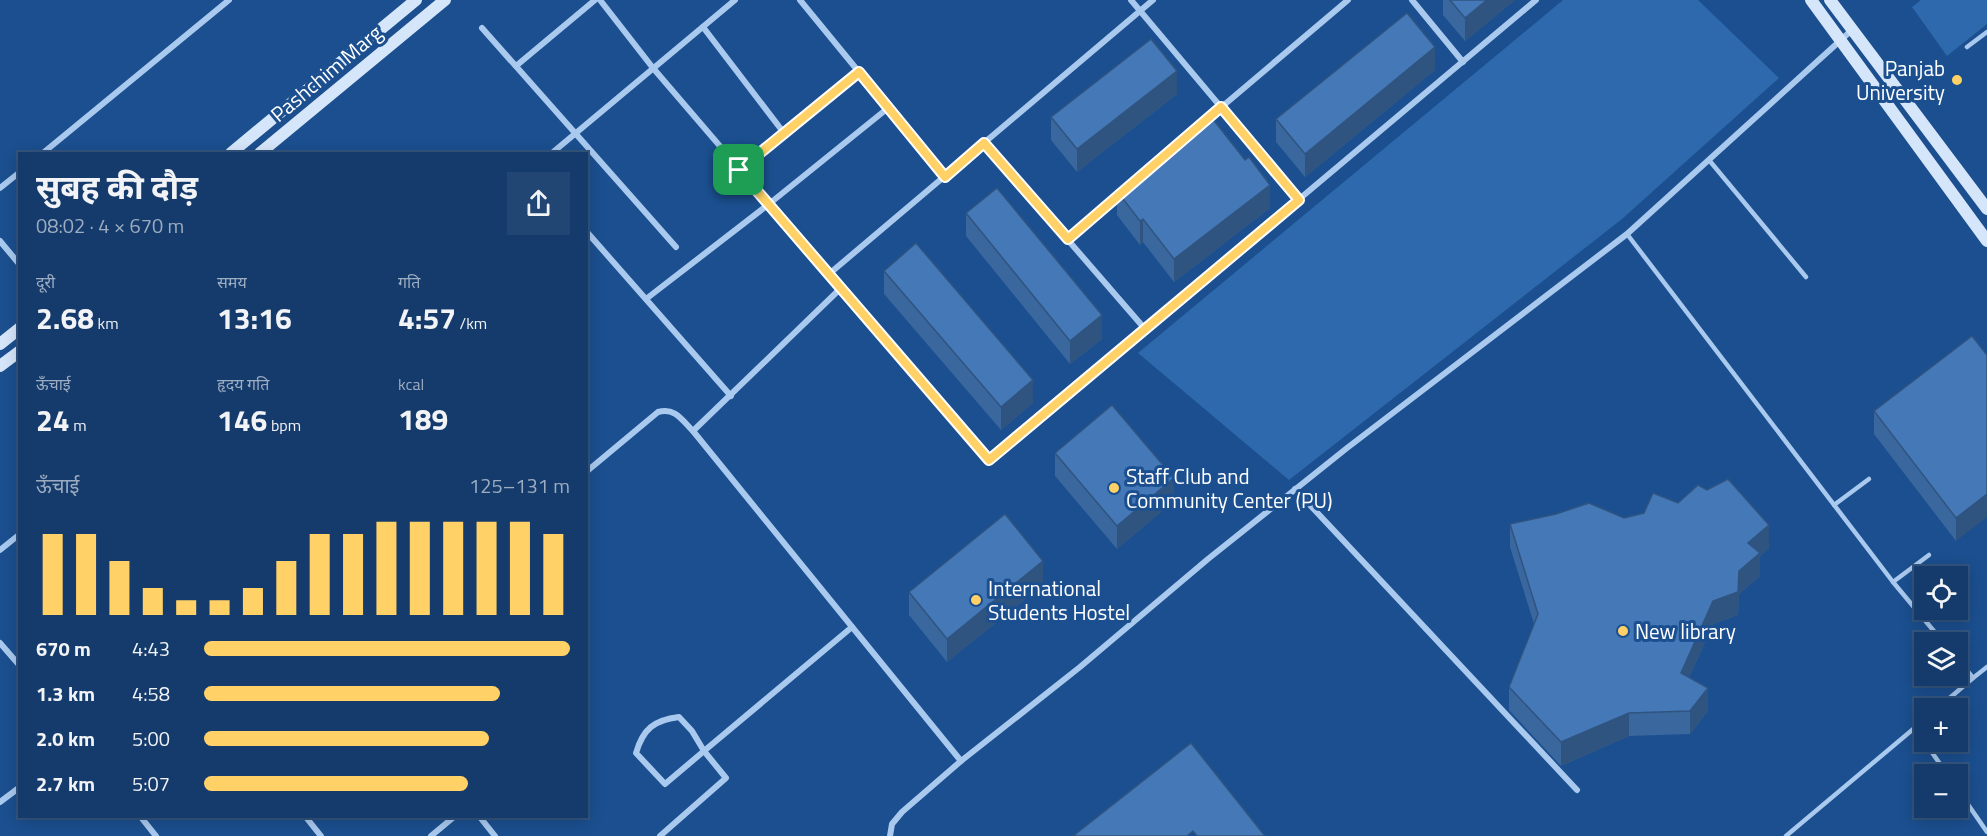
<!DOCTYPE html>
<html lang="hi">
<meta charset="utf-8">
<style>
body{margin:0;font-family:"Titillium Web","Noto Sans Devanagari",sans-serif;background:#214673;color:#f1f3f6;height:100vh;display:flex;flex-direction:column;font-size:22px;white-space:nowrap}
*{box-sizing:border-box;margin:0}
p{font-size:20px;color:#9dadc1}
.icon{flex:none;width:33px;height:33px;fill:none;stroke:currentColor;stroke-width:2;stroke-linecap:round;stroke-linejoin:round}
.map{position:relative;flex:1;overflow:hidden}
.panel{position:absolute;left:18px;top:152px;width:570px;height:666px;display:flex;flex-direction:column;background:#143b6b;border-radius:0px;box-shadow:0 3px 15px #0003,0 0 0 2px #33557e}
.panel>*{flex:none}
.buttons{position:absolute;left:1914px;top:566px;display:grid;gap:12px}
.buttons a{display:grid;place-items:center;width:54px;height:54px;border-radius:0px;background:#143b6b;box-shadow:0 3px 15px #0003,0 0 0 2px #33557e;font-size:30px}
.pin{position:absolute;display:grid;place-items:center;width:51px;height:51px;color:#fff;margin:-26px;border-radius:12px;box-shadow:0 3px 9px #0006}
.round{display:grid;place-items:center;flex:none;width:63px;height:63px;border-radius:0px;background:#214673}
.summary{display:flex;align-items:center;justify-content:space-between;height:102px;padding:0 18px}
h1{font-size:33px;font-weight:700;line-height:45px}
.figures{display:grid;grid-template-columns:repeat(3,1fr);gap:9px;height:102px;padding:6px 18px}
.figures div{display:grid;align-content:center}
.figures b{font-size:30px;font-weight:700}
.figures small{font-size:16px;font-weight:400}
.figures p{font-size:16px}
.chart{height:168px;padding:12px 18px}
.chart p{display:flex;justify-content:space-between}
.chart svg{width:100%;height:108px;margin-top:6px;stroke:#ffd166;stroke-width:6}
ul{padding:0 18px;list-style:none;font-size:20px}
li{display:grid;grid-template-columns:96px 72px 1fr;align-items:center;height:45px}
li i{height:15px;border-radius:8px;background:#ffd166}
.map>svg:first-child{display:block}
.green{fill:#2e69ad}
.lines{fill:none;stroke-linecap:round;stroke-linejoin:round}
.service{stroke:#a9c9ee;stroke-width:4.5}
.minor{stroke:#a9c9ee;stroke-width:6}
.secondary{stroke:#d6e6fa;stroke-width:12}
.wall{fill:#3a679d}
.shaded-wall{fill:#305480}
.building{fill:#4478b7;stroke:#305480;stroke-width:1.5}
.route-casing{stroke:#fff;stroke-width:12}
.route{stroke:#ffd166;stroke-width:8}
.poi-dot{fill:#ffd166;stroke:#1b4f8f;stroke-width:2}
.labels{text-anchor:middle;dominant-baseline:central;stroke-width:6;stroke-linejoin:round;paint-order:stroke}
.poi-label{font-size:21px;fill:#fff;stroke:#1b4f8f;text-anchor:start}
.street-label{font-size:21px;fill:#fff;stroke:#1b4f8f}
</style>
<div class="map">
<svg width="1987" height="836" viewBox="0 0 1987 836">
<rect width="100%" height="100%" fill="#1b4f8f"/>
<g class="green">
<polygon points="1563,0 1698,0 1779,78 1622,219 1289,480 1138,353"/>
<polygon points="1921,0 1987,0 1987,24 1947,56 1912,7"/>
</g>
<g class="lines">
<g class="service">
<polyline points="1967,47 1987,32"/>
<polyline points="1709,160 1806,277"/>
<polyline points="1627,234 1893,582 1943,642"/>
<polyline points="1834,505 1869,479"/>
<polyline points="1893,582 1929,555"/>
<polyline points="1958,659 1973,678 1987,667"/>
<polyline points="1938,708 1973,678"/>
<polyline points="1915,728 1947,774"/>
<polyline points="1958,790 1987,832"/>
<polyline points="1786,836 1924,720"/>
</g>
<g class="minor">
<polyline points="600,0 653,68 989,460 1536,0"/>
<polyline points="800,0 945,177"/>
<polyline points="1131,0 1299,200"/>
<polyline points="1412,0 1463,62"/>
<polyline points="703,27 784,133"/>
<polyline points="482,28 676,247"/>
<polyline points="516,66 595,0"/>
<polyline points="984,143 1145,329"/>
<polyline points="1172,149 1348,0"/>
<polyline points="43,153 229,0"/>
<polyline points="552,153 735,0"/>
<polyline points="739,170 859,72"/>
<polyline points="0,188 20,172"/>
<polyline points="586,231 731,396"/>
<polyline points="1068,239 1122,193"/>
<polyline points="0,241 20,265"/>
<polyline points="829,274 1153,0"/>
<polyline points="841,288 693,431 961,761"/>
<polyline points="646,299 769,204 888,108"/>
<path d="M 586,472 L 658,412 C 675,407 682,420 693,431"/>
<polyline points="1295,489 1577,790"/>
<polyline points="0,550 20,534"/>
<polyline points="0,643 20,666"/>
<path d="M 679,717 L 692,731 L 704,751 L 665,784 L 636,753 C 643,729 654,720 679,717 Z"/>
<polyline points="0,802 20,787"/>
<polyline points="140,816 156,836"/>
<polyline points="305,816 321,836"/>
<polyline points="479,816 495,836"/>
<polyline points="431,836 455,816"/>
<polyline points="660,836 726,778 704,751 852,627"/>
<polyline points="890,836 892,824 902,812 961,761 1080,667 1208,559 1347,448 1627,234 1853,29"/>
</g>
<g class="secondary">
<polyline points="1811,0 1987,241"/>
<polyline points="1830,0 1987,209"/>
<polyline points="231,153 416,0"/>
<polyline points="260,153 445,0"/>
<polyline points="0,344 20,328"/>
<polyline points="0,366 20,351"/>
</g>
</g>
<g class="wall">
<polygon points="1443,0 1515,0 1465,41 1443,15"/>
<polygon points="1435,70 1305,177 1276,142 1276,119"/>
<polygon points="1177,94 1077,172 1051,140 1051,117"/>
<polygon points="1117,191 1270,208 1174,282 1143,242 1140,245 1117,215"/>
<polygon points="966,213 1102,339 1070,364 966,236"/>
<polygon points="884,271 1033,403 1001,430 884,294"/>
<polygon points="1972,336 1956,541 1874,434 1874,411"/>
<polygon points="1055,453 1174,501 1117,549 1055,476"/>
<polygon points="1624,518 1769,548 1760,556 1760,576 1739,594 1738,615 1713,624 1689,678 1708,711 1690,734 1629,736 1561,766 1509,710 1509,687 1534,624 1510,547 1510,524"/>
<polygon points="1043,585 947,662 909,615 909,592"/>
</g>
<g class="shaded-wall">
<polygon points="1487,0 1515,0 1465,41 1465,18"/>
<polygon points="1435,47 1435,70 1305,177 1305,154"/>
<polygon points="1177,71 1177,94 1077,172 1077,149"/>
<polygon points="1270,185 1270,208 1174,282 1174,259"/>
<polygon points="1143,219 1143,242 1140,245 1140,221"/>
<polygon points="1102,315 1102,339 1070,364 1070,341"/>
<polygon points="1033,380 1033,403 1001,430 1001,407"/>
<polygon points="1174,478 1174,501 1117,549 1117,526"/>
<polygon points="1987,494 1987,517 1956,541 1956,518"/>
<polygon points="1769,525 1769,548 1760,556 1760,576 1739,594 1738,615 1713,624 1681,696 1681,673 1713,601 1739,571 1748,543"/>
<polygon points="1043,561 1043,585 947,662 947,639"/>
<polygon points="1708,688 1708,711 1690,734 1690,711"/>
<polygon points="1629,713 1629,736 1561,766 1561,742"/>
</g>
<g class="building">
<polygon points="1450,0 1487,0 1465,18"/>
<polygon points="1407,13 1435,47 1305,154 1276,119"/>
<polygon points="1151,39 1177,71 1077,149 1051,117"/>
<polygon points="1212,118 1245,160 1249,157 1270,185 1174,259 1143,219 1140,221 1117,191"/>
<polygon points="997,188 1102,315 1070,341 966,213"/>
<polygon points="916,243 1033,380 1001,407 884,271"/>
<polygon points="1972,336 1987,355 1987,494 1956,518 1874,411"/>
<polygon points="1112,405 1174,478 1117,526 1055,453"/>
<polygon points="1728,479 1769,525 1748,543 1760,553 1739,571 1738,592 1713,601 1681,673 1708,688 1690,711 1629,713 1561,742 1509,687 1538,614 1510,524 1556,514 1589,503 1624,518 1644,513 1653,493 1678,503 1698,485 1707,490"/>
<polygon points="1005,514 1043,561 947,639 909,592"/>
<polygon points="1191,743 1265,836 1197,836 1193,831 1187,836 1073,836"/>
</g>
<g class="lines">
<g class="route-casing">
<polygon id="route" points="859,72 945,177 984,143 1068,239 1221,107 1299,200 989,460 739,170"/>
</g>
<use href="#route" class="route"/>
</g>
<g class="poi-dot">
<circle cx="1957" cy="80" r="6"/>
<circle cx="1114" cy="488" r="6"/>
<circle cx="976" cy="600" r="6"/>
<circle cx="1623" cy="631" r="6"/>
</g>
<g class="labels">
<g class="poi-label">
<text x="1945" y="68" text-anchor="end">Panjab<tspan x="1945" dy="24">University</tspan></text>
<text x="1126" y="476">Staff Club and<tspan x="1126" dy="24">Community Center (PU)</tspan></text>
<text x="988" y="588">International<tspan x="988" dy="24">Students Hostel</tspan></text>
<text x="1635" y="631">New library</text>
</g>
<g class="street-label">
<text transform="translate(326 73) rotate(-40)">Pashchim Marg</text>
</g>
</g>
</svg>
<div class="buttons">
<a><svg class="icon" aria-label="locate" viewBox="0 0 24 24"><circle cx="12" cy="12" r="6"/><path d="M12 2v4M12 18v4M2 12h4M18 12h4"/></svg></a>
<a><svg class="icon" aria-label="layers" viewBox="0 0 24 24"><path d="M12 4l9 5-9 5-9-5zM3 14l9 5 9-5"/></svg></a>
<a>+</a>
<a>−</a>
</div>
<div class="pin" style="left:739px;top:170px;background:#1e9e55"><svg class="icon" aria-label="arrive" viewBox="0 0 24 24"><path d="M6 21V4h12l-3 4 3 4H6"/></svg></div>
<section class="panel">
<div class="summary"><div><h1>सुबह की दौड़</h1><p>08:02 · 4 × 670 m</p></div><a class="round"><svg class="icon" aria-label="share" viewBox="0 0 24 24"><path d="M12 15V3M7 8l5-5 5 5M5 13v7h14v-7"/></svg></a></div>
<div class="figures">
<div><p>दूरी</p><b>2.68<small> km</small></b></div>
<div><p>समय</p><b>13:16</b></div>
<div><p>गति</p><b>4:57<small> /km</small></b></div>
</div>
<div class="figures">
<div><p>ऊँचाई</p><b>24<small> m</small></b></div>
<div><p>हृदय गति</p><b>146<small> bpm</small></b></div>
<div><p>kcal</p><b>189</b></div>
</div>
<div class="chart"><p><span>ऊँचाई</span>125–131 m</p>
<svg viewBox="0 0 160 44" preserveAspectRatio="none"><path d="M5 44V11M15 44V11M25 44V22M35 44V33M45 44V38M55 44V38M65 44V33M75 44V22M85 44V11M95 44V11M105 44V6M115 44V6M125 44V6M135 44V6M145 44V6M155 44V11"/></svg>
</div>
<ul>
<li><b>670 m</b>4:43<i style="width:100%"></i></li>
<li><b>1.3 km</b>4:58<i style="width:81%"></i></li>
<li><b>2.0 km</b>5:00<i style="width:78%"></i></li>
<li><b>2.7 km</b>5:07<i style="width:72%"></i></li>
</ul>
</section>
</div>
